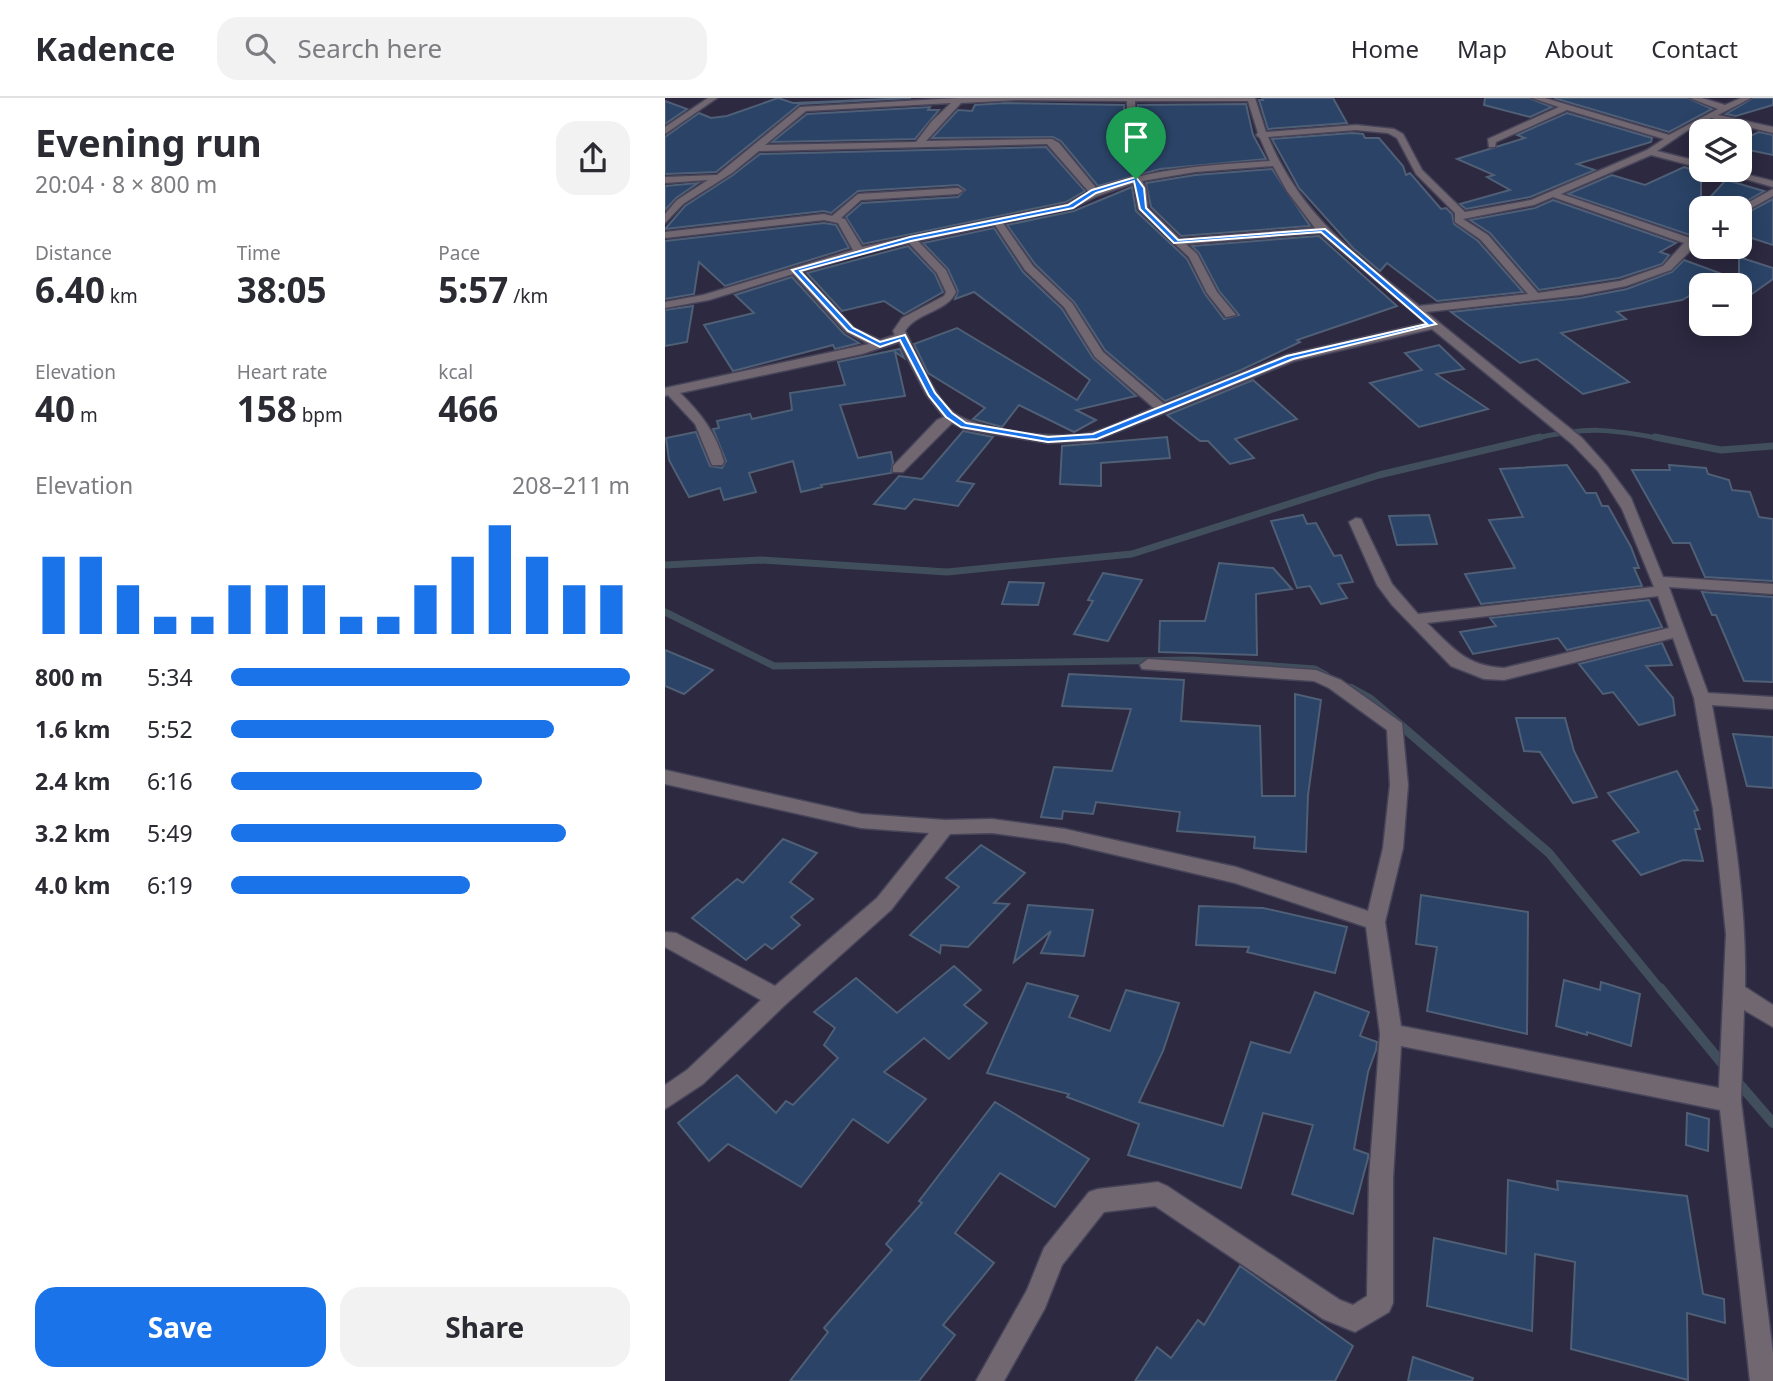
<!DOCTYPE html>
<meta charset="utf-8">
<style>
body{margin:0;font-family:"Noto Sans",sans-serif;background:#f2f2f3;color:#2b2b33;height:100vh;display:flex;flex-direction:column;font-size:26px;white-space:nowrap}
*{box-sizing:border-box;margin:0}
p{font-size:23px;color:#7c7c81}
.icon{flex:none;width:38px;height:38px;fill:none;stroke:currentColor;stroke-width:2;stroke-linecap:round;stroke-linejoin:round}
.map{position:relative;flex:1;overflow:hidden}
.drawer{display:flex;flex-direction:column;background:#fff;width:665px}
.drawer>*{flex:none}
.buttons{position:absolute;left:1024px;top:21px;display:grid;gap:14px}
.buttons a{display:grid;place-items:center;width:63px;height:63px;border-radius:14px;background:#fff;box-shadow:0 4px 18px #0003;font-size:35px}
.pin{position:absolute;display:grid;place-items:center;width:60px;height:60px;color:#fff;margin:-72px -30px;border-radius:50% 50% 50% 0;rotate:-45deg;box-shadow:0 0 7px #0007}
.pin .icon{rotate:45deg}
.round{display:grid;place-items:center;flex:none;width:74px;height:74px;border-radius:21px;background:#f2f2f3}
.summary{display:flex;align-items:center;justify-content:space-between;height:119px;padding:0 35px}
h1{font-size:38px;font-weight:700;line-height:52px}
.figures{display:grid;grid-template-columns:repeat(3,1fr);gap:10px;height:119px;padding:7px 35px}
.figures div{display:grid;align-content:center}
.figures b{font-size:35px;font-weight:700}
.figures small{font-size:19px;font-weight:400}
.figures p{font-size:19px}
.chart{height:196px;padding:14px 35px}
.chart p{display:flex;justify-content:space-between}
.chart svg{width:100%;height:126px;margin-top:7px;stroke:#1a73e8;stroke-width:6}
.primary-button{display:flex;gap:14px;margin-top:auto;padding:14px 35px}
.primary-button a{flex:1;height:80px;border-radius:21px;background:#1a73e8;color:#fff;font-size:28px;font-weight:700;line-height:80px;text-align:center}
.primary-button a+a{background:#f2f2f3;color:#2b2b33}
ul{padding:0 35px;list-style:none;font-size:23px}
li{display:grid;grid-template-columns:112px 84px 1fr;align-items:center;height:52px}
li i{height:18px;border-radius:9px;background:#1a73e8}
header{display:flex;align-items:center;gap:42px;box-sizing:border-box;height:98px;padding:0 35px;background:#fff;border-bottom:2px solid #e1e1e2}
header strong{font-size:33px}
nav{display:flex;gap:38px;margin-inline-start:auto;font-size:24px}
.search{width:490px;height:63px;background:#f2f2f3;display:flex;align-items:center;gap:18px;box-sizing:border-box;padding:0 24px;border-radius:21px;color:#7c7c81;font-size:26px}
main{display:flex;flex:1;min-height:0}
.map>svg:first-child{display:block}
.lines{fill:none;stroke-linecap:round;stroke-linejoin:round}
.stream-far3{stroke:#404f5b;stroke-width:5}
.stream-far2{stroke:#404f5b;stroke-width:7}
.stream-far1{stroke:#404f5b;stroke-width:9}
.stream{stroke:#404f5b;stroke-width:10}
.building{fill:#2a4366;stroke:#4f5f76;stroke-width:2}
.minor-casing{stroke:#47445a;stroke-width:3}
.minor{fill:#706771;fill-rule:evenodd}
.route{fill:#1a73e8;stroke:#fff;stroke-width:2;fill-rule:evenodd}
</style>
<header>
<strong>Kadence</strong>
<div class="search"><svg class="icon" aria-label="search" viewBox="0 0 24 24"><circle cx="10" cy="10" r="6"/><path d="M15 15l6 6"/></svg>Search here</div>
<nav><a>Home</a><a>Map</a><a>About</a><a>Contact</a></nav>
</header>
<main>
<section class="drawer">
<div class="summary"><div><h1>Evening run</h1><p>20:04 · 8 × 800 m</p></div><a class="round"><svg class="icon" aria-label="share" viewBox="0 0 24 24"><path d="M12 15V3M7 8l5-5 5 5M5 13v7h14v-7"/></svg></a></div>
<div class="figures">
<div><p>Distance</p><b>6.40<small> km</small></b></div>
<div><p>Time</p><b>38:05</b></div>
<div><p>Pace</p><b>5:57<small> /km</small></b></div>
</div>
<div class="figures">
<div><p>Elevation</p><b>40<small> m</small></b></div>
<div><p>Heart rate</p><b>158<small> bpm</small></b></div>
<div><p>kcal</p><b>466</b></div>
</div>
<div class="chart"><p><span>Elevation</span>208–211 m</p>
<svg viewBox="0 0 160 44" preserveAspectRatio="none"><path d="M5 44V17M15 44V17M25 44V27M35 44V38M45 44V38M55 44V27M65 44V27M75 44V27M85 44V38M95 44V38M105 44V27M115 44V17M125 44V6M135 44V17M145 44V27M155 44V27"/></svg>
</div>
<ul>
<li><b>800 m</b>5:34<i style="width:100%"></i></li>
<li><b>1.6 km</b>5:52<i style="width:81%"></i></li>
<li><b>2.4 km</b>6:16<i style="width:63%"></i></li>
<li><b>3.2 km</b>5:49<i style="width:84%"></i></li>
<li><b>4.0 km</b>6:19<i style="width:60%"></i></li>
</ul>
<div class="primary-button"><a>Save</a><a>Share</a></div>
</section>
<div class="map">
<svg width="1108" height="1283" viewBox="0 0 1108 1283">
<rect width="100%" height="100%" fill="#2c2940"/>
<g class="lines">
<path class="stream-far3" d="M 868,341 C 923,328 944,331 999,341"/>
<g class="stream-far2">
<polyline points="990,339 1056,352 1108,348"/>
<polyline points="0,467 96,462 282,474 467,456 714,377 875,339"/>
<polyline points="0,514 109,568 528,562 650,571 661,577"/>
</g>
<polyline class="stream-far1" points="685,590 705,601 884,755 996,892"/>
<g class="stream">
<polyline points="995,890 1060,969"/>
<polyline points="1071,982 1108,1025"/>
</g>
</g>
<g class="building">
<polygon points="113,0 128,5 246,0 135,6 51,74 0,76 0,39 34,15 46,20 62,18"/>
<polygon points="597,0 668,0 682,25 603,31 594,2 598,2"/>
<polygon points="820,0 864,0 887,9 865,19 819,7"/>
<polygon points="889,0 1023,0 1047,11 1004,34"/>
<polygon points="1088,0 1108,0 1108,7 1071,18 1061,16"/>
<polygon points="0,3 22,11 0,26"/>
<polygon points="339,5 459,7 459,39 455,46 462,52 473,40 473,7 581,6 588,37 601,61 495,71 433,88 396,43 388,39 267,40 293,12 307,13 310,7"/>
<polygon points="265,9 263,12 274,12 250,41 107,44 142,16"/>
<polygon points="902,15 987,40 986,44 912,66 930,72 865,99 801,111 795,106 845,92 822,79 829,77 792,61 860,40 852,37"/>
<polygon points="1094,34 1108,37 1108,57 1074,50 1074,43"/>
<polygon points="687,35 698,36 700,40 714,40 738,68 741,77 745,75 776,111 781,110 787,116 789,126 813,143 858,194 772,203 722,165 715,173 688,150 634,90 607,41"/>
<polygon points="381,49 420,93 401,104 198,146 181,119 197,105 293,99 300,92 293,87 193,93 166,115 159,113 0,131 20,108 68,77 95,56"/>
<polygon points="1019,69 1036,74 1036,109 1061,82 1099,93 1070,110 1036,110 1036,132 1025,137 903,96 947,77 980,87"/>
<polygon points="607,71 645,128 516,138 486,109 481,85 530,77"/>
<polygon points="33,85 11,100 0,112 0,88"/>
<polygon points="467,89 471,113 522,161 540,196 559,221 574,217 554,193 534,155 527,148 654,138 732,208 632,242 635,244 576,272 500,303 440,252 409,204 370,166 342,127 409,113"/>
<polygon points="1108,101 1108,147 1074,136 1074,119"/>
<polygon points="888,102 1011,145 995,154 1004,157 997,166 954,180 874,192 825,135 805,122 870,110"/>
<polygon points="159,125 171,127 184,150 60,188 34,164 29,196 0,201 0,143"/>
<polygon points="329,130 358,174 397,211 428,260 471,298 411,312 431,322 409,334 354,307 337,329 308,321 320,310 263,275 249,246 292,230 412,302 425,282 309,194 290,201 293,193 283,171 258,145"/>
<polygon points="243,148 270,176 278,194 239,216 219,203 177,213 142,175"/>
<polygon points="1074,159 1108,170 1108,181 1074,205"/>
<polygon points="1019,162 1060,177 1036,187 1036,191 1017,202 952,214 961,221 896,235 964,284 918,296 872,261 855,265 786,214 915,200 962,191 1007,174"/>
<polygon points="127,179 179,236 194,245 170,251 168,247 68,273 39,227 89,215 70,197"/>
<polygon points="28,208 22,244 0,248 0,212"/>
<polygon points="774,247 799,271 771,276 823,311 754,329 705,285 757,272 740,255"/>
<polygon points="235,251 239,260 230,254 240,298 175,307 193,360 226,354 228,364 226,375 156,387 157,389 136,394 128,363 84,375 91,394 59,402 55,390 24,399 4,362 1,340 31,334 45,368 57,370 61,363 48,331 54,330 52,323 85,316 87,321 127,312 125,295 180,287 173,264"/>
<polygon points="588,282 632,321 570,341 589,360 565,366 543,343 535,343 502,317"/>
<polygon points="298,333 328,339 292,383 309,386 293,408 249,401 240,411 209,406 234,378 257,381"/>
<polygon points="502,339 505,360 436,365 436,388 395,386 397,348"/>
<polygon points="902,367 921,395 931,395 937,408 943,408 966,449 974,470 969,470 977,488 816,506 800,476 850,470 824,422 858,419 835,371"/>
<polygon points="1004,367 1041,370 1043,376 1064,382 1067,392 1085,394 1094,419 1108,421 1108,483 1040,479 1025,445 1008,445 967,372 1005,372"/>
<polygon points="638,417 642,426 651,425 669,458 676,457 688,484 673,486 682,500 656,506 645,488 632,490 606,423"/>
<polygon points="764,417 772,446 732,447 724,418"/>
<polygon points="554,465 608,470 627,491 591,496 592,557 494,554 495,523 540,523"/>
<polygon points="438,475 477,482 443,543 409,536 428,503 423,502"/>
<polygon points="344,484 379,485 373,507 337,506"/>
<polygon points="1037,494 1108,499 1108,584 1079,583 1051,517 1047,517"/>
<polygon points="984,502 997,529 902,552 893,540 808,556 795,534 831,528 825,520"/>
<polygon points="997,545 1007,567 981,568 1008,600 1010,617 974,627 948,594 938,596 914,566"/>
<polygon points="0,552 48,572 19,596 0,588"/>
<polygon points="404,576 519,582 516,623 595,628 597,698 630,698 630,596 656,602 643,697 641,754 589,750 590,739 512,733 515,714 431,704 428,716 398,713 397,721 376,719 389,669 447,673 466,611 397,608"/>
<polygon points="851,620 900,620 909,653 932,699 908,705 875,654 859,653"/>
<polygon points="1068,636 1108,639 1108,690 1082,688"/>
<polygon points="1012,673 1033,712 1029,713 1035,731 1030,731 1038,763 1018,762 976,777 948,743 974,734 943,695"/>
<polygon points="118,741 152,755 125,784 148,801 126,819 135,827 107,851 100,846 81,862 27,820 72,781 78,785"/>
<polygon points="316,747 360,775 329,805 344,806 303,849 276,847 275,855 245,837 294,789 281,780"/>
<polygon points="756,797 863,814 862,936 762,913 772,849 751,846"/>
<polygon points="363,807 428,812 419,858 376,855 386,833 349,864"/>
<polygon points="534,808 598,810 682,829 670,875 582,854 584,849 531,847"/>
<polygon points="289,868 316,892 299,907 322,925 284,961 259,940 219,974 261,1001 223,1045 188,1021 136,1089 63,1046 44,1063 13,1025 72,977 111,1015 121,1003 128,1007 173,960 159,947 170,930 149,914 191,880 232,915"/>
<polygon points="899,882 935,892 936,884 975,896 966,948 922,934 922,937 891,928"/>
<polygon points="362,885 413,898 404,919 445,933 461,892 514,905 498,953 474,1004 558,1028 586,944 625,955 650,894 704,914 695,938 712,944 711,952 703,974 689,1051 703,1056 703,1060 688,1116 627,1096 648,1027 598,1015 576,1090 463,1057 474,1026 402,999 404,996 322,975"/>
<polygon points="330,1004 424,1061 390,1109 335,1075 290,1135 329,1165 278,1227 290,1237 254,1283 125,1283 163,1234 159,1230 227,1152 221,1146 257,1105 254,1103"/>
<polygon points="1022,1015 1044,1021 1043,1053 1021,1047"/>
<polygon points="843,1082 893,1092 892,1083 1022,1098 1038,1196 1059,1201 1060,1225 1022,1215 1023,1282 906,1251 910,1164 870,1156 867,1233 762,1208 769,1140 841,1156"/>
<polygon points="575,1168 688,1248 670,1283 470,1283 492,1249 506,1260 533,1222 539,1227"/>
<polygon points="748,1259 808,1280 807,1283 743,1283"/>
</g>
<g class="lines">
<g class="minor-casing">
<g id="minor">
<polygon points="43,0 52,0 0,36 0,29"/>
<path d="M 292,0 L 590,0 L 601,34 L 691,27 L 729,31 L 738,36 L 757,72 L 800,114 L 866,102 L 982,52 L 999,41 L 902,12 L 831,44 L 830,49 L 824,49 L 823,41 L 894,9 L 867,0 L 880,0 L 1004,37 L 1053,11 L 1025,0 L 1037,0 L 1060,7 L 1076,0 L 1086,0 L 1053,17 L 1108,29 L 1108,35 L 1046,20 L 1026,30 L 992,53 L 1036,64 L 1036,70 L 986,57 L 896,96 L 1025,140 L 1036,135 L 1036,142 L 1006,172 L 961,188 L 915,197 L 761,214 L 917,340 L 942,368 L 966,400 L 998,479 L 1108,486 L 1108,496 L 1004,489 L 1043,595 L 1108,599 L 1108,611 L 1047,607 C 1064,700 1082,794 1080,889 L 1108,907 L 1108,929 L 1079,912 L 1076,1003 L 1108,1255 L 1108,1283 L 1085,1283 L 1055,1012 L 736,948 L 728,1080 L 728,1205 L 724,1214 L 690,1234 L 658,1221 L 490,1108 L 439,1114 L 397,1167 L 380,1210 L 339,1283 L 311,1283 L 362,1192 L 379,1150 L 424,1094 L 433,1091 L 493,1084 L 502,1088 L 675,1202 L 688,1207 L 702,1198 L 704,1080 L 715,936 L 701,829 L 570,785 L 400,745 L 327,735 L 285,736 L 226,812 L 120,907 L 38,986 L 0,1011 L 0,987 L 22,972 L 96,902 L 0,849 L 0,834 L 11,835 L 110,888 L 212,800 L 264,735 L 196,730 L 0,686 L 0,672 L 196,716 L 280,722 L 327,721 L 400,731 L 571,769 L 703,813 L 718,750 L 725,687 L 722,632 L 664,590 L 649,583 L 477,571 L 475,567 L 483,561 L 651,572 L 676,582 L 737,625 L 743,687 L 738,750 L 720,824 L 736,928 L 1054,990 L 1061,836 L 1048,711 L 1029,600 L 1008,540 L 839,582 L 819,581 L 786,568 L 727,507 L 712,487 L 684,424 L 691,420 L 696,421 L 727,486 L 753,516 L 989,489 L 957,411 L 933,373 L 907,346 L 767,231 L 629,263 L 429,343 L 383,345 L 299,331 L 287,325 L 238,374 L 228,374 L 228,368 L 272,322 L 279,319 L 261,296 L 234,244 L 197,256 L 15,295 C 36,315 51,335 59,364 L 57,367 L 47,367 L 30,326 L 3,297 L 0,298 L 0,290 L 204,246 L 181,234 L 128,176 L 44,202 L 0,210 L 0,204 L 38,197 L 188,152 L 173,125 L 159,122 L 0,140 L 0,134 L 159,116 L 167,118 L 193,96 L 293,90 L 298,93 L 293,96 L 196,102 L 176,120 L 180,121 L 197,149 L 402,106 L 424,94 L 382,46 L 94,53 L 67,75 L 18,106 L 0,125 L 0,116 L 12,102 L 43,82 L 0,85 L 0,79 L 52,77 L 135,9 ZM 355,2 L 462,3 L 462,40 L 458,46 L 462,49 L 470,40 L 470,3 L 583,3 L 593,35 L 591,37 L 595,40 L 605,63 C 546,67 487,70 432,91 L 394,45 L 387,41 L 261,43 L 296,5 ZM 286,5 L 267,23 L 251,44 L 100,47 L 141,13 ZM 691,32 L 723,35 L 732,40 L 751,76 L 790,115 L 790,124 L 815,141 L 863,196 L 754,208 C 689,155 637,119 603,39 ZM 608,68 L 622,93 L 650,130 L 515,141 L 483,110 L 481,90 L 477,83 L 530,74 ZM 469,85 L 473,111 L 524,159 L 542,195 L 561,219 L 571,217 L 552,194 L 532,156 L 521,146 L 655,135 L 761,225 L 621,257 L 499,306 L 438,254 L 407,205 L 368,168 L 338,125 L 408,110 L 432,98 ZM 888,99 L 1019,145 L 998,168 L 955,183 L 873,195 L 823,137 L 798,121 L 869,107 ZM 330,127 L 360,172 L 399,209 L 430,259 L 489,310 C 469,318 449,328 429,334 C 399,343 314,333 289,315 C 269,300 252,256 240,233 C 252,214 282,214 291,194 L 281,172 L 253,143 ZM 244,145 L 272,175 L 281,194 L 279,198 L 237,220 L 228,233 L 230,237 L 215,242 L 189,230 L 137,174 L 196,156 ZM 993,498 L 1004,530 L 839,570 C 801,568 788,550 762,525 Z"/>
<polygon points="1049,72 1064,72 1108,83 1108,89"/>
<polygon points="1108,91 1108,98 1074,117 1073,110"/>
</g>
</g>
<use href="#minor" class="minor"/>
</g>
<path class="route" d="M 471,79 L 479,90 L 481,110 L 513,142 L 660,131 L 771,226 L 628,261 L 432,341 L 383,344 L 296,329 L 281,319 L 264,298 L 235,242 L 215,249 L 183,233 L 127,172 L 245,139 L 403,107 L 427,92 ZM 469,83 L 475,111 L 509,145 L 656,134 L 762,226 L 622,258 L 428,336 L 383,339 L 301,325 L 287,315 L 270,295 L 240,237 L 215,244 L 188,230 L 135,173 L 246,143 L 408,110 L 431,95 Z"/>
</svg>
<div class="buttons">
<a><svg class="icon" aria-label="layers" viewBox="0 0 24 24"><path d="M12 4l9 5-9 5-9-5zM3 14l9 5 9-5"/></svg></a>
<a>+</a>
<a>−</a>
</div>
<div class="pin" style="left:471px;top:81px;background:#1e9e55"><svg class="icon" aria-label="arrive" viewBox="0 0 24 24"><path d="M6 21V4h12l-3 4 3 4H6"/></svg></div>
</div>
</main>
